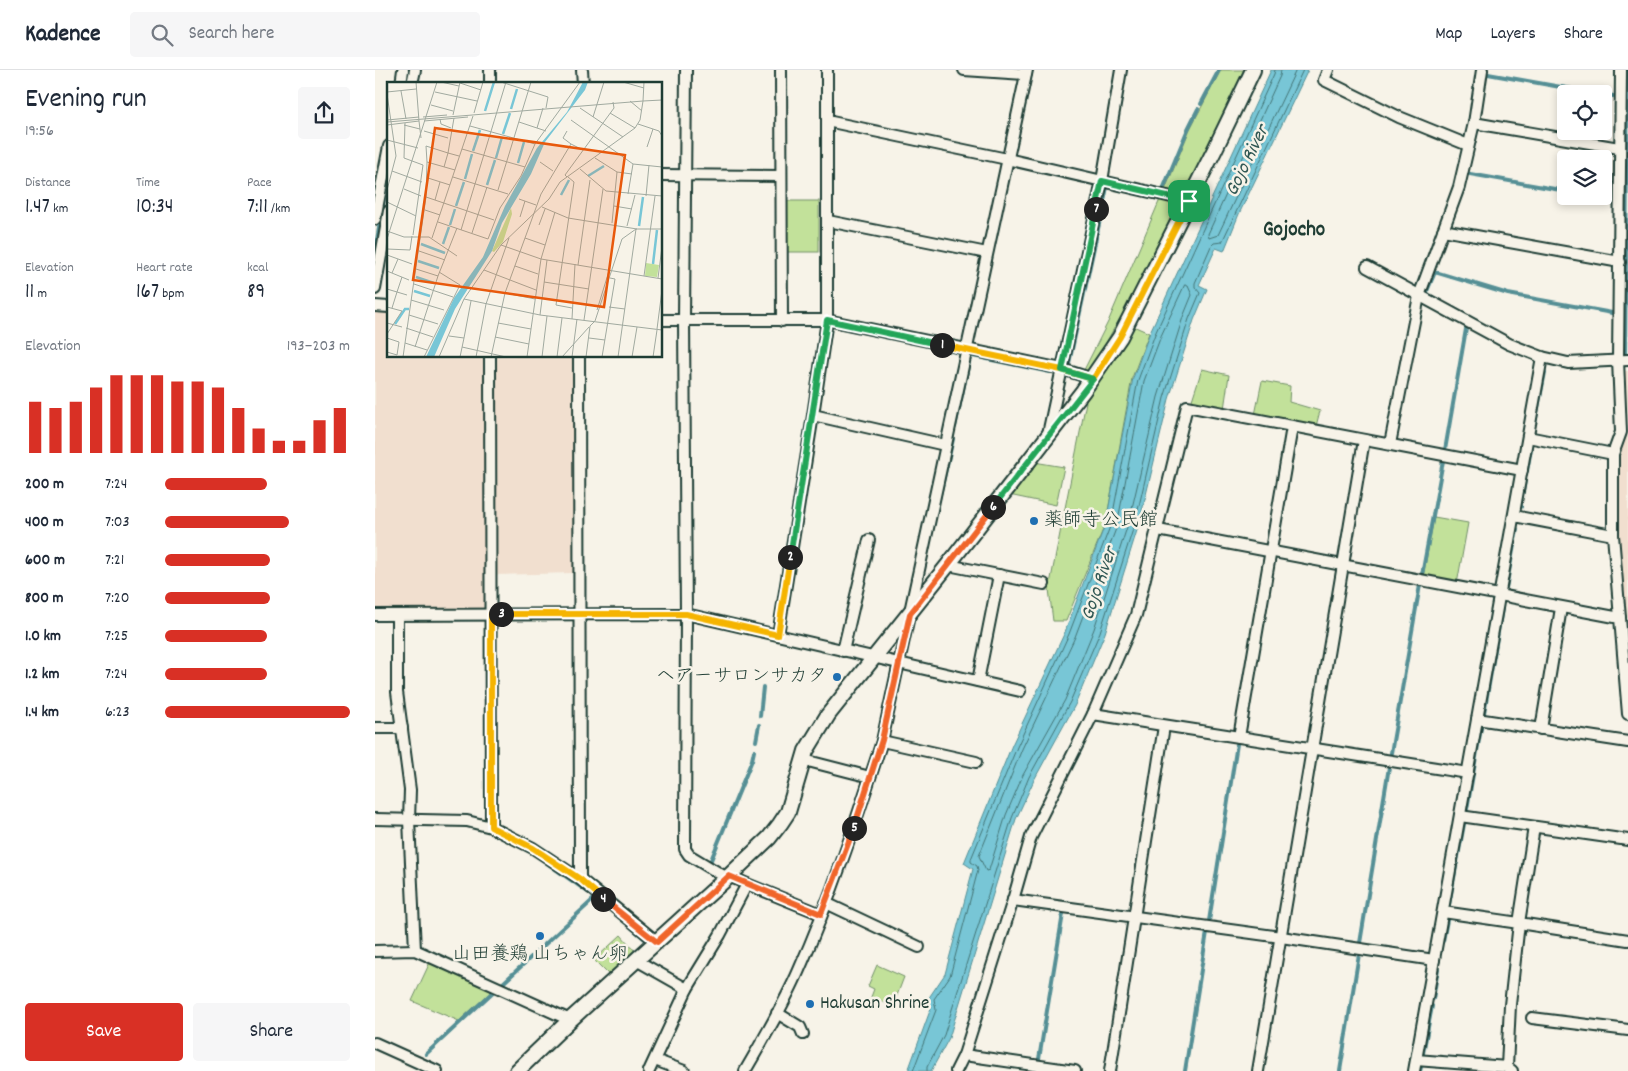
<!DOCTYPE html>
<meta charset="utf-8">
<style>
body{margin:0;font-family:Dekko,"Klee One",sans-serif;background:#f6f6f7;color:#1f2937;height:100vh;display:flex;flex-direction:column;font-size:19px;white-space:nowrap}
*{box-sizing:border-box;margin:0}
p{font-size:16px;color:#747a83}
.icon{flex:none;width:28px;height:28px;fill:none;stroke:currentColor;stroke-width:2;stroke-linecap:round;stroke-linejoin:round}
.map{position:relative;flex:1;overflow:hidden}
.side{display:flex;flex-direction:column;background:#fff;width:375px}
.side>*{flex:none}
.tools{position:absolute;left:1182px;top:15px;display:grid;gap:10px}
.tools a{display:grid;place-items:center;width:55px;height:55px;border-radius:5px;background:#fff;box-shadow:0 2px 8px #0003;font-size:25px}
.pin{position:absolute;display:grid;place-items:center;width:42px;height:42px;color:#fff;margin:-21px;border-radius:10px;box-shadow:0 2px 8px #0006}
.km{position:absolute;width:25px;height:25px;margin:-12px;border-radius:50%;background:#222;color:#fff;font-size:14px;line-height:25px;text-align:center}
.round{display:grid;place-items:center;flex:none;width:52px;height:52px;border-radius:5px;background:#f6f6f7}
.headline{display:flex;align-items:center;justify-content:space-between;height:85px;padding:0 25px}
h1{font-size:28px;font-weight:600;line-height:38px}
.figures{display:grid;grid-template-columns:repeat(3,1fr);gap:8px;height:85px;padding:5px 25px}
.figures div{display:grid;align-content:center}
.figures b{font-size:21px;font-weight:600}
.figures small{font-size:14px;font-weight:400}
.figures p{font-size:14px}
.chart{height:140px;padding:10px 25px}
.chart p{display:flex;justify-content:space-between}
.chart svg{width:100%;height:90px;margin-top:5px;stroke:#d93025;stroke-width:6}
.cta{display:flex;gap:10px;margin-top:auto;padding:10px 25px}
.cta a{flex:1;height:58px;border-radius:5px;background:#d93025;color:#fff;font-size:20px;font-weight:600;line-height:58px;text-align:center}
.cta a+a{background:#f6f6f7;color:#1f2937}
ul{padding:0 25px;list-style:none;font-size:16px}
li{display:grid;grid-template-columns:80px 60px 1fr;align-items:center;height:38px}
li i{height:12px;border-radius:6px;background:#d93025}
header{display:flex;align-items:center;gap:30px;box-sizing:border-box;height:70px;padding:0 25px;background:#fff;border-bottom:1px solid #e0e1e3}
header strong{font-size:24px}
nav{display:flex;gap:28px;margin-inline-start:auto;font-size:18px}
.search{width:350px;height:45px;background:#f6f6f7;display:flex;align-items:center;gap:12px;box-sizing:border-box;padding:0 18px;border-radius:5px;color:#747a83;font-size:19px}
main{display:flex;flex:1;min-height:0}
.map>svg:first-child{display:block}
.built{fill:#f1dfcf}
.green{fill:#c2e19a;stroke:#708f67}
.water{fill:#78c6d6;stroke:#548f95}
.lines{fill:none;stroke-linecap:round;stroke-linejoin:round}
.shore{stroke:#437475;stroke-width:1}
.stream{stroke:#548f95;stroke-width:4}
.minor-casing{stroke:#1f3d34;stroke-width:14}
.secondary-casing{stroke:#1f3d34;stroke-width:18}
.minor{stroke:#f7f3e8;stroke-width:10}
.secondary{stroke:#f7f3e8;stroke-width:14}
.split-1-casing{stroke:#fff;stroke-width:10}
.split-2-casing{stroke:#fff;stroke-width:10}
.split-3-casing{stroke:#fff;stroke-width:10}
.split-4-casing{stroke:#fff;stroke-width:10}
.split-5-casing{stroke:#fff;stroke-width:10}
.split-6-casing{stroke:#fff;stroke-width:10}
.split-7-casing{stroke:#fff;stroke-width:10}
.split-8-casing{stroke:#fff;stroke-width:10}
.split-1{stroke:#f5b400;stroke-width:6}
.split-2{stroke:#22a559;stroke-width:6}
.split-3{stroke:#f5b400;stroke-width:6}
.split-4{stroke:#f5b400;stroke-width:6}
.split-5{stroke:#f0652b;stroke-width:6}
.split-6{stroke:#f0652b;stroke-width:6}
.split-7{stroke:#22a559;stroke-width:6}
.split-8{stroke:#22a559;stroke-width:6}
.poi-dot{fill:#1f6fb2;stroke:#f7f3e8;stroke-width:2}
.labels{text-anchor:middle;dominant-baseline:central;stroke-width:5;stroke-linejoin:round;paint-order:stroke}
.poi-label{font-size:19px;fill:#1f3d34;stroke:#f7f3e8;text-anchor:start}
.water-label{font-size:20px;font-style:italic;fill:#315854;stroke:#f7f3e8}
.quarter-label{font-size:21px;font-weight:bold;fill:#1f3d34;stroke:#f7f3e8}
.inset-river{fill:none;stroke:#78c6d6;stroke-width:2.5}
.inset-road{fill:none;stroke:#a1aaa0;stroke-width:1}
.view{fill:#e8590c;fill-opacity:0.15;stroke:#e8590c;stroke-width:2.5}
.inset-edge{fill:none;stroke:#1f3d34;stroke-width:2.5}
</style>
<header>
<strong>Kadence</strong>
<div class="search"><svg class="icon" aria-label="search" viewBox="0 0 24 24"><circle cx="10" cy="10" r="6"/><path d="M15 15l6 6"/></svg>Search here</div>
<nav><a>Map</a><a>Layers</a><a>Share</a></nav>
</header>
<main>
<section class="side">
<div class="headline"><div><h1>Evening run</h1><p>19:56</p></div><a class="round"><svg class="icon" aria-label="share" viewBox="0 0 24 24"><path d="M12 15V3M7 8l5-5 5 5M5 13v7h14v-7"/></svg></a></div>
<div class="figures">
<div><p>Distance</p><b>1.47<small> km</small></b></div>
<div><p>Time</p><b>10:34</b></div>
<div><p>Pace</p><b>7:11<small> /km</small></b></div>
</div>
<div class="figures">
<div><p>Elevation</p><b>11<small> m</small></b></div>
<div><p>Heart rate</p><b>167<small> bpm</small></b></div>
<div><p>kcal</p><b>89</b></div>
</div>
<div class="chart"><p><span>Elevation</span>193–203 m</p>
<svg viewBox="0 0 160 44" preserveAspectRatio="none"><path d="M5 44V19M15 44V22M25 44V19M35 44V12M45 44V6M55 44V6M65 44V6M75 44V9M85 44V9M95 44V12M105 44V22M115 44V32M125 44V38M135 44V38M145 44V28M155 44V22"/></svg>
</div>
<ul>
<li><b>200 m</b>7:24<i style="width:55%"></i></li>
<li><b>400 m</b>7:03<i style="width:67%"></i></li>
<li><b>600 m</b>7:21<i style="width:57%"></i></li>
<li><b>800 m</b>7:20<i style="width:57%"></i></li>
<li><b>1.0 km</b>7:25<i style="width:55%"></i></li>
<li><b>1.2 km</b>7:24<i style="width:55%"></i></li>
<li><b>1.4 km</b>6:23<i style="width:100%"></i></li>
</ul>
<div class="cta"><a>Save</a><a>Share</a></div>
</section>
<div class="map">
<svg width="1253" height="1001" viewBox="0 0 1253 1001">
<rect width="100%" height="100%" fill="#f7f3e8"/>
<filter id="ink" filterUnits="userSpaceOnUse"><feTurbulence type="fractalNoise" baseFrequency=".02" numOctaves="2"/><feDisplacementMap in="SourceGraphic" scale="10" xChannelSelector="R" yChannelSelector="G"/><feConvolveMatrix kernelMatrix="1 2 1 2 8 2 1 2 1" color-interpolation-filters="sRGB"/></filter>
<g filter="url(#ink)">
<g class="built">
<polygon points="0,240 14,241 14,286 111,286 112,536 108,540 0,540"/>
<polygon points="120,286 200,286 200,503 120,505"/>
<polygon points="1249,301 1253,301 1253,548 1251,548 1244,526 1241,480 1242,382 1248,361"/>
</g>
<g class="green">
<polygon points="846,0 870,0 812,122 808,124 790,120 815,59"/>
<polygon points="786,127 804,131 806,136 772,201 714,302 708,302 733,252"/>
<rect x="410" y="131" width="34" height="51"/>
<polygon points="756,255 774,263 757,308 731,452 691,551 678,551 674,519 712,327"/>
<polygon points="827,299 854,305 849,339 816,333"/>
<polygon points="887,311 915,316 914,332 945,341 941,356 880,345"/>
<polygon points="659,392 689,397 681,435 634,425"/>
<polygon points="1059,447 1093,453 1082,514 1048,507"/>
<polygon points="246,865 260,881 234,905 219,890"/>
<polygon points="56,890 119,919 84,951 37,931"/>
<polygon points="502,895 529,907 518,936 496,927 499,919 493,916"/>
</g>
<polygon class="water" points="896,0 933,0 864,144 849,181 841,178 824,215 832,219 819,250 794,329 764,454 730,563 700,635 659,710 641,749 574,968 556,1001 533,1001 556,938 553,929 570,904 598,799 589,793 637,675 690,562 731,452 758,308 775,262"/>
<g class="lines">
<g class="shore">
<polyline points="906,0 905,6 833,164 834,168 843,165 921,0"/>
<polygon points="810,215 813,216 817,225 808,247 783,327 754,451 719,559 690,630 648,705 631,745 614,800 611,801 604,786 647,679 700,567 742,456 769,311 786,266"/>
<polyline points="538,1001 561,940 559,929 575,906 603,800 602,796 596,792 596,789 642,677 694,564 736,454 763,310 780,264 899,4 900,0"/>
<polyline points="552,1001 552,997 569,965 637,748 654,707 695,632 725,562 760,453 789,328 814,249 825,223 820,217 820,213 836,176 839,173 847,172 928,0"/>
</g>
<g class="stream">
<polyline points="1113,4 1225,24"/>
<polyline points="1229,24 1238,26"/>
<polyline points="826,34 844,0"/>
<polyline points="1095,104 1191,121"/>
<polyline points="789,117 813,59 823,39"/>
<polyline points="1221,126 1237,129"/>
<polyline points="0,181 13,107"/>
<polyline points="1053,225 1052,221 1060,202 1133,224 1237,243"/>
<polyline points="1250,284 1253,0"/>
<polyline points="694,293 732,117 735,116"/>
<polyline points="1160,353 1170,302"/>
<polyline points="580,357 595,287 598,286 675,302"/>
<polyline points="1070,380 1091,259"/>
<polyline points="1152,401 1156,379"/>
<polyline points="1148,422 1150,411"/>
<polyline points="564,429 578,369"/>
<polyline points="1146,437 1146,432"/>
<polyline points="1047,505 1068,391"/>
<polyline points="1131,518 1142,459"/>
<polyline points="1109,643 1127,539"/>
<polyline points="385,646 388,617"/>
<polyline points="381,671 384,655"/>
<polyline points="1016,683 1045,515"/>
<polyline points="1092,739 1106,658"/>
<polyline points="336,790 377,690 379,681"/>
<polyline points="172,793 213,822"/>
<polyline points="1074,835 1089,754"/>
<polyline points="834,851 862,674"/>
<polyline points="257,858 271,870"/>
<polyline points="1068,871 1072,850"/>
<polyline points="985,873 1014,697"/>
<polyline points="127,914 221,827"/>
<polyline points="1058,929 1063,899"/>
<polyline points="1048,983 1057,936"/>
<polyline points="51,984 120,920"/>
<polyline points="664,989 688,844"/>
<polyline points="810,1001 832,862"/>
<polyline points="965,1001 984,884"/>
<polyline points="1045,1001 1046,997"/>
</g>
<g class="minor-casing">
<g id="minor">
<polyline points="115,0 115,14"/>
<polyline points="207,0 208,14"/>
<polyline points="311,0 309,250 311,544 310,779 314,785 352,808"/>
<polyline points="406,0 407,251"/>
<polyline points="589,0 651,4"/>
<polyline points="953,0 949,10 1024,47 1093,75"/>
<polyline points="26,14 28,0"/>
<polyline points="37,14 40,0"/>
<polyline points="452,51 632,89 814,131"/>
<polyline points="1099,53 1244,78"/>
<polyline points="286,105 406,106"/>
<polyline points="0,149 14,76"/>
<polyline points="453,151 612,183"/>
<polyline points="1068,160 1245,192"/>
<polyline points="992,197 1134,274 1167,287 1193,293 1253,290"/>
<polyline points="0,219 14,141"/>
<polyline points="0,236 14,237"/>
<polyline points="286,250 452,250 687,299 718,309"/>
<polyline points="115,286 116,757"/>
<polyline points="204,286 205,809"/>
<polyline points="438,345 570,375"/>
<polyline points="673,364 727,111 746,0"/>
<polyline points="1153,367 1238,384"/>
<polyline points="1015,374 1044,226 1084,117 1099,53 1107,0"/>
<polyline points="1139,446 1238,465"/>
<polyline points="783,460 1245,548 1253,644"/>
<polyline points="573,495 669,514"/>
<polyline points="0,545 311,544 645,621"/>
<polyline points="22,545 22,622 35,720 34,750 40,880"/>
<polyline points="1245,548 1238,465 1238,384 1246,362 1243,290 1246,0"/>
<polyline points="403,565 438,345 452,250 452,0"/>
<polyline points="468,581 494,470"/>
<polyline points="603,611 624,505"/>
<polyline points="718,644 1093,703"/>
<polyline points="1102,649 1253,672"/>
<polyline points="0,658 27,658"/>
<polyline points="1166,659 1186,538"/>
<polyline points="864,667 917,357"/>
<polyline points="507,671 601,692"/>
<polyline points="429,690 495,707"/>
<polyline points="1085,746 1253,770"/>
<polyline points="0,749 92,751 116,757 158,778 205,809 282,872"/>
<polyline points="1159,757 1144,853 1253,870"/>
<polyline points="372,814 446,844"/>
<polyline points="638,830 906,867 1059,890"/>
<polyline points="451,833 544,877"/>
<polyline points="1068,842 1144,853 1135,935 1132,997 1137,1001"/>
<polyline points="0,881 40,880 195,950"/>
<polyline points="261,890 312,919"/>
<polyline points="402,943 425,957 428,964"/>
<polyline points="1157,948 1253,960"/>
<polyline points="0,973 62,1001"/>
<polyline points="589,985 700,1001"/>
<polyline points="280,990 309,1001"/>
<polyline points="1041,990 1132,997"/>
<polyline points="274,1001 312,919 345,865 372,814 354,806"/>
<path d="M 370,1001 C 389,968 409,935 424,900 C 457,826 482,748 507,671 L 652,0"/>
<polyline points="581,1001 589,985 638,830 656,767 718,644 761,545 812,336 1147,400"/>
<polyline points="735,1001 789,656"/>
<polyline points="883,1001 989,370"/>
<polyline points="1039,1001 1167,287"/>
</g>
</g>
<g class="secondary-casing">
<polyline id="secondary" points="142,1001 195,950 354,806 394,768 405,754 413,742 431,681 453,645 573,495 708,321 745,267 839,81 878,0"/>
</g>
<use href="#minor" class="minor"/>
<use href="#secondary" class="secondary"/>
</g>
</g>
<g class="lines" filter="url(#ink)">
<g class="split-1-casing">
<polyline id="split-1" points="567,275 687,300 718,309 745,267 814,131"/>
</g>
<g class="split-2-casing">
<polyline id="split-2" points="415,487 452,250 567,275"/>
</g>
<g class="split-3-casing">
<polyline id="split-3" points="126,544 311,544 403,565 415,487"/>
</g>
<g class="split-4-casing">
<polyline id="split-4" points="126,544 116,544 116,757 158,778 205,809 228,829"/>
</g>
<g class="split-5-casing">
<polyline id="split-5" points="228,829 282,872 354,806 446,844 479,758"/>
</g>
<g class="split-6-casing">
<polyline id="split-6" points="479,758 507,670 535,544 618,437"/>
</g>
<g class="split-7-casing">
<polyline id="split-7" points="618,437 718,309 687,300 721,139"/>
</g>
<g class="split-8-casing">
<polyline id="split-8" points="721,139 727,111 814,131"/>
</g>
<use href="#split-1" class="split-1"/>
<use href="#split-2" class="split-2"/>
<use href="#split-3" class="split-3"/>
<use href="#split-4" class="split-4"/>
<use href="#split-5" class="split-5"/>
<use href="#split-6" class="split-6"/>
<use href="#split-7" class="split-7"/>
<use href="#split-8" class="split-8"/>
</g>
<g class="poi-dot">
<circle cx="659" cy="451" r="5"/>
<circle cx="462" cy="607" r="5"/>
<circle cx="165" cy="866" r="5"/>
<circle cx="435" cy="934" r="5"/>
</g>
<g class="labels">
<g class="poi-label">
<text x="669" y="451">薬師寺公民館</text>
<text x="452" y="607" text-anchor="end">ヘアーサロンサカタ</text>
<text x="165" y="885" text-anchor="middle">山田養鶏 山ちゃん卵</text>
<text x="445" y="934">Hakusan Shrine</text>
</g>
<g class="water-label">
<text transform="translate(873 91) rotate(-64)">Gojo River</text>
<text transform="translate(725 514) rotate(-71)">Gojo River</text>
</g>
<g class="quarter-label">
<text x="919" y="161">Gojocho</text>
</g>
</g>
<g transform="translate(12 12)">
<rect width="275" height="275" fill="#f7f3e8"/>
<path d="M 124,126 L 125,132 L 116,160 L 107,170 L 105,169 ZM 259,181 L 272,183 L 270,195 L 258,194 Z" fill="#c2e19a"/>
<path d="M 196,0 L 201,0 L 198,8 L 158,60 L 144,92 L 115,141 L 105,169 L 68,227 L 47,275 L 39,275 L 67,216 L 96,175 L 118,124 L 150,66 L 180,30 Z" fill="#78c6d6"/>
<path class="inset-river" d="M 124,27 L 130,7M 98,29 L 107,0M 116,52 L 123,31M 86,69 L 93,48M 109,76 L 115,55M 131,81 L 137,60M 201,94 L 217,84M 78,97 L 85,72M 100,103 L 108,78M 174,113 L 182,98M 69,124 L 77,100M 63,143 L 68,127M 252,144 L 256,115M 34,162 L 58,171M 56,162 L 62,145M 31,179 L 52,186M 266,182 L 270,148M 29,195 L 47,201M 27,209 L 43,214M 8,242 L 18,227 L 22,227"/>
<path class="inset-road" d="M 29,0 L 32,39M 54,0 L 72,4M 114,0 L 161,15 L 159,26M 236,0 L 257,6M 73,1 L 94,8M 14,9 L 19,37M 0,10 L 29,7M 48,10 L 90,19M 0,12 L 9,74 L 0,108M 243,19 L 255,29M 44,23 L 66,29M 193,26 L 236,55M 87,31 L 96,0M 223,31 L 248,46M 66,33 L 73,0M 36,35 L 60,33M 206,35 L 217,0M 67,36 L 61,71 L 72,74M 53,37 L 54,42 L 64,46M 0,38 L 32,35M 184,38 L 246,82 L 275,85M 37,39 L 81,35M 0,40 L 256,19 L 257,0M 132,40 L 159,49M 18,41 L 17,76 L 36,83 L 26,153M 251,42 L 272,49 L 275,54M 0,43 L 32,39 L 34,56M 17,43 L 33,47M 83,44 L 148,62M 150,46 L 156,26M 37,49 L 61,56M 180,49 L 176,56 L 184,62M 0,58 L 31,66M 260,65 L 266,47M 75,67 L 138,85M 208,76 L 230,90 L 245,92M 40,80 L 39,64 L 61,71 L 57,85M 153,80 L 166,89M 193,87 L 219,109 L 275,114M 68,88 L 40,80 L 39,115 L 107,138M 5,89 L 35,100M 66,95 L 121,112M 180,95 L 178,93 L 227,26 L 226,20M 181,95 L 187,100 L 169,223 L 185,226M 41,96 L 63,103M 17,107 L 34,114M 111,108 L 144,0M 241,112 L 246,82M 259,114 L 262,83M 132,117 L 149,123M 48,118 L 53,100M 0,120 L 29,134M 227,124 L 245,127M 155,125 L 181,136 L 250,147M 38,128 L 53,133M 133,135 L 138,119M 51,140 L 101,157 L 113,126 L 134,94 L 148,62 L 193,0M 225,141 L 230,90M 152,143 L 158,127M 240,144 L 248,113M 74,148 L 119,0M 0,149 L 17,155 L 42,155 L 70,174M 85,151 L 100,105M 45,156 L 86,34M 138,156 L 158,163M 0,157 L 50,0M 114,163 L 154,177 L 275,197M 0,167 L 23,168 L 25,154M 32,169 L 58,178M 0,173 L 25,182M 191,183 L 203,98M 128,184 L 151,192M 29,187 L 51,194M 97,188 L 149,208M 0,189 L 22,198M 5,191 L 11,177M 257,194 L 268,114M 15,195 L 10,210 L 20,213M 271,196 L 275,165M 157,200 L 202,207M 27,202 L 66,215M 0,207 L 10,210 L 5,226M 118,211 L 148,217M 77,217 L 153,233 L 275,248M 24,218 L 57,228M 0,225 L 15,229 L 0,252M 222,225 L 238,227M 210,228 L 222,189M 22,233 L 51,242M 153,233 L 160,178M 185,237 L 188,182M 197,238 L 216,107M 0,241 L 15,245M 111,241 L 144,247M 19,246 L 46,255M 270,247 L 275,208M 62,254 L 77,256 L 73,275M 108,255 L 142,262M 0,256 L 12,260 L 10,273 L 0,270M 77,256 L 84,219M 202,256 L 218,258M 18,261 L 40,268M 28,265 L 51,194 L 70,146M 75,265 L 119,275M 16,275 L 39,115M 37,275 L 73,203 L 52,190M 52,275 L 77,217 L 114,163 L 162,117 L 173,100 L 248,46 L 253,38 L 256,19 L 275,18M 89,275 L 99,222 L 122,156M 104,275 L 118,211 L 154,112 L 184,62 L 196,68M 140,275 L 154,177 L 168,130M 155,275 L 160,234M 170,275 L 175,236M 175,275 L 202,245M 185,275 L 190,237M 199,275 L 203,244 L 208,239 L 235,157 L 249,147 L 275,147M 215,275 L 228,197 L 223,196M 231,275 L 249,147M 245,275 L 250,245M 266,275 L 270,248"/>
<path class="view" d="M 48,46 L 238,73 L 217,225 L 26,198 Z"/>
<rect width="275" height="275" class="inset-edge"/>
</g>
</svg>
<div class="tools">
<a><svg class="icon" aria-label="locate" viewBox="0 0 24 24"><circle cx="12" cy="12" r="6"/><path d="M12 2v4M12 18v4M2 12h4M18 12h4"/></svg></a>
<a><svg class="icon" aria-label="layers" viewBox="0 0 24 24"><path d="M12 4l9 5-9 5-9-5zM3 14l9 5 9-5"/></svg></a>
</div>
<div class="pin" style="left:814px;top:131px;background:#1e9e55"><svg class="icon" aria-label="arrive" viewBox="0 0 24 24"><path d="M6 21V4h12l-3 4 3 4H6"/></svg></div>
<b class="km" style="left:567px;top:275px">1</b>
<b class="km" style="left:415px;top:487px">2</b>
<b class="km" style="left:126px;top:544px">3</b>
<b class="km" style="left:228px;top:829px">4</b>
<b class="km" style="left:479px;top:758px">5</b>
<b class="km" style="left:618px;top:437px">6</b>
<b class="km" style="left:721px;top:139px">7</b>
</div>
</main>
